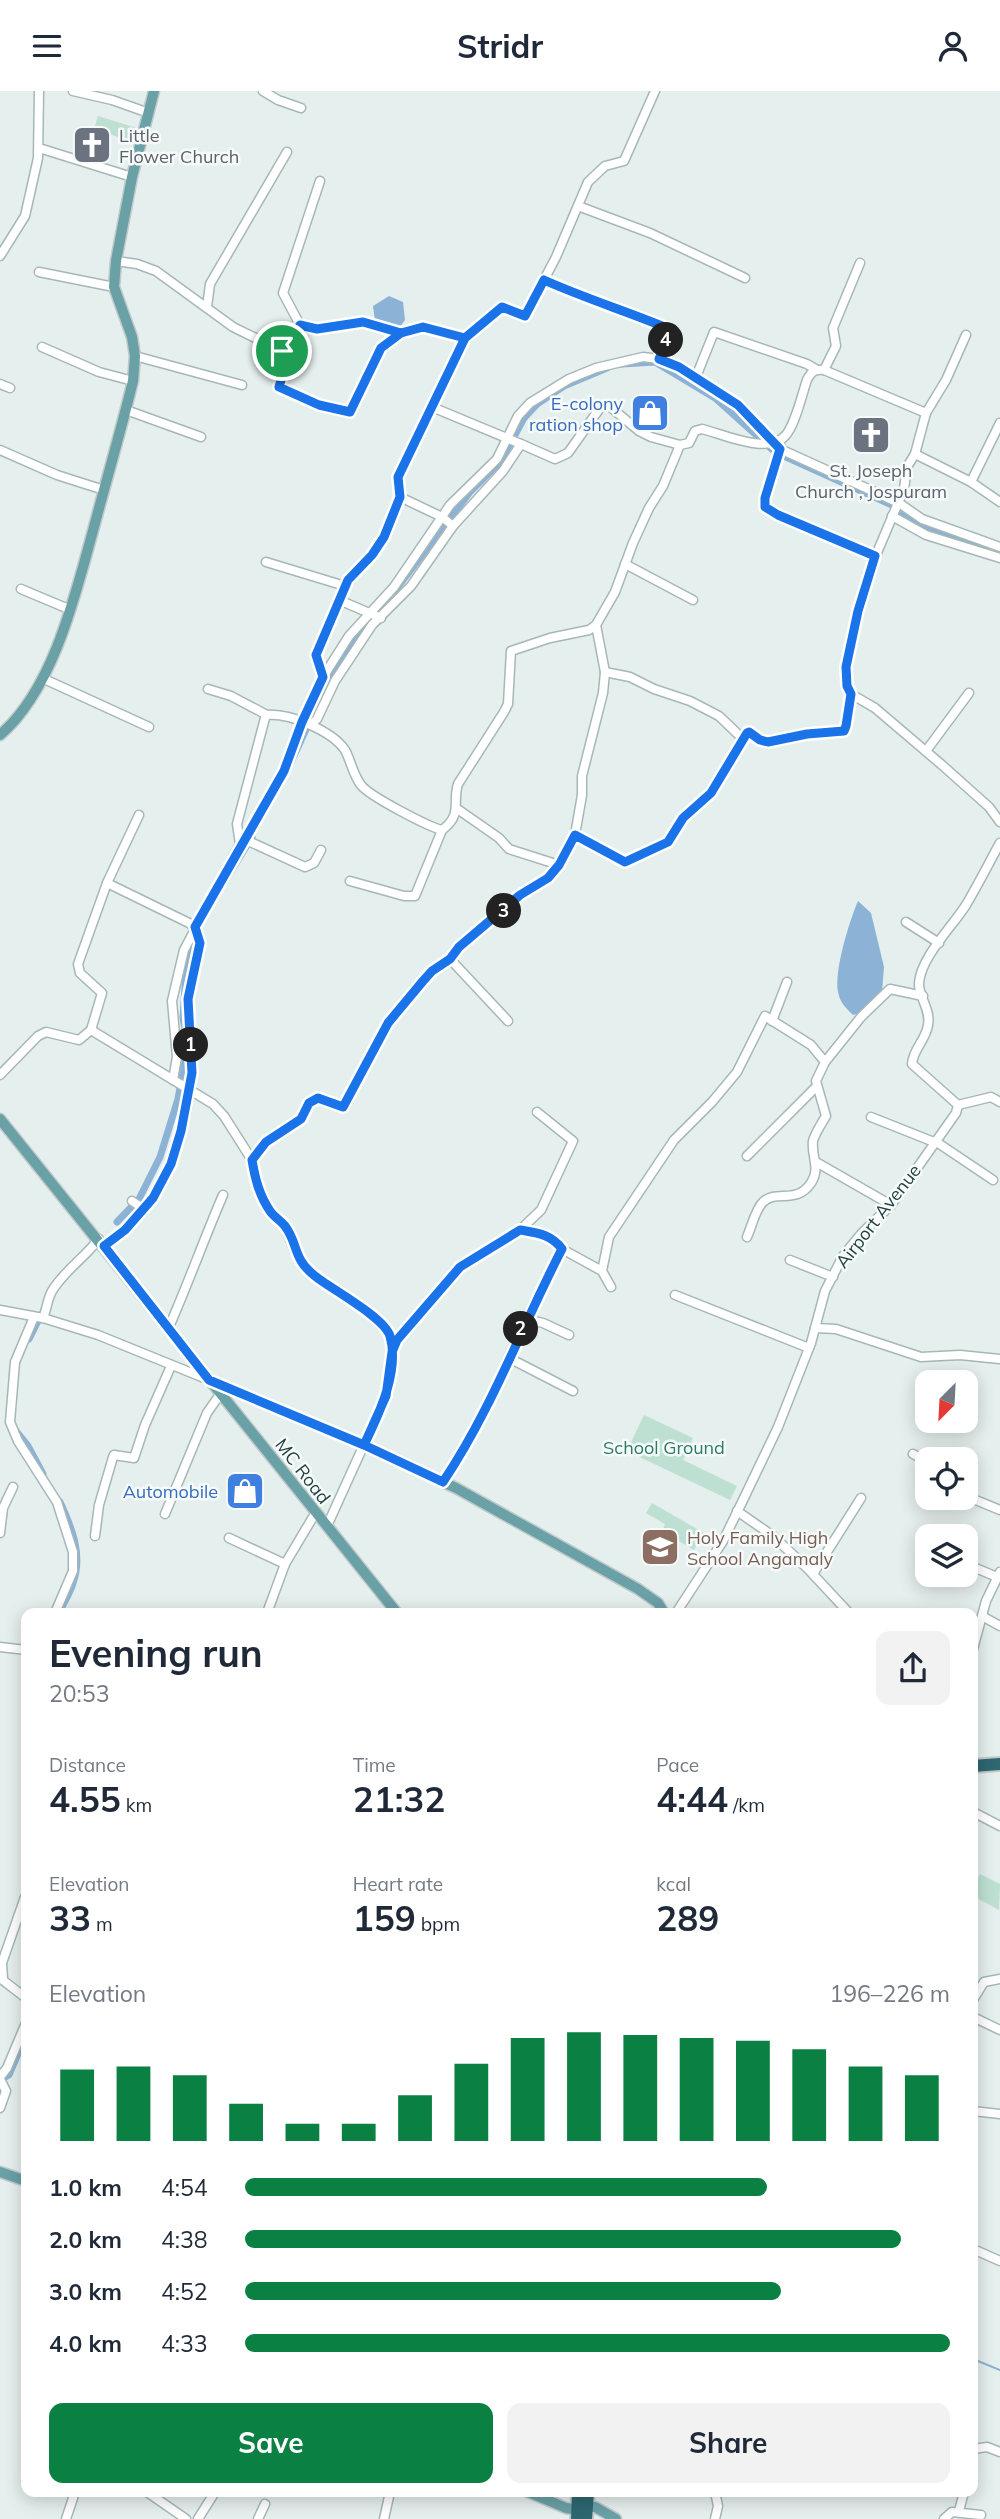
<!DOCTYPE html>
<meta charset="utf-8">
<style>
body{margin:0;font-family:Mulish,sans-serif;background:#f2f2f3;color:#1f2937;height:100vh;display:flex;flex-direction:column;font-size:26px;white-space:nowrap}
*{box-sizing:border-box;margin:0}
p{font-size:23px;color:#747a83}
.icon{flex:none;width:38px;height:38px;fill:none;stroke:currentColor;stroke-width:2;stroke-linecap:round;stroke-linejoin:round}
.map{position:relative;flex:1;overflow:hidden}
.panel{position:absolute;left:21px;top:1517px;width:957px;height:889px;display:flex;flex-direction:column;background:#fff;border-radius:14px;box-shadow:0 4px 18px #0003}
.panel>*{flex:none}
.needle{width:46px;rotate:204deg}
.tools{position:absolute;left:915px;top:1279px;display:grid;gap:14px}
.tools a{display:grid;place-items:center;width:63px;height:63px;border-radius:14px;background:#fff;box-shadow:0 4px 18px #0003;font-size:35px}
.pin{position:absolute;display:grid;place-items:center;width:60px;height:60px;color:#fff;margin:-30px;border:4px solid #fff;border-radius:50%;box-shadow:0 2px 7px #0007}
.km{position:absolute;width:35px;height:35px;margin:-18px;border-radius:50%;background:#222;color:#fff;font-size:19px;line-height:35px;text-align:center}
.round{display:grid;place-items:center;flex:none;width:74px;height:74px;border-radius:14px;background:#f2f2f3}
.head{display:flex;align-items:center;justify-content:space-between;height:119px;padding:0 28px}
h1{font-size:38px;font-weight:700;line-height:52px}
.stats{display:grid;grid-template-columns:repeat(3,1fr);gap:10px;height:119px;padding:7px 28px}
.stats div{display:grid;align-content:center}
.stats b{font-size:35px;font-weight:700}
.stats small{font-size:19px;font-weight:400}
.stats p{font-size:19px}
.chart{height:196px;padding:14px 28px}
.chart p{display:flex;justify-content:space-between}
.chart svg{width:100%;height:126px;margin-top:7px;stroke:#0b8043;stroke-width:6}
.action{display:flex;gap:14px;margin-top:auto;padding:14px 28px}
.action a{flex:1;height:80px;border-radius:14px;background:#0b8043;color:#fff;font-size:28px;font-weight:700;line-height:80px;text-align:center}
.action a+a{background:#f2f2f3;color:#1f2937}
ul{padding:0 28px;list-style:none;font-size:23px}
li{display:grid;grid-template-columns:112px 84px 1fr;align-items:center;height:52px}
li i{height:18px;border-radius:9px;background:#0b8043}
header{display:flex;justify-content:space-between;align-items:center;height:91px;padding:0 28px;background:#fff;font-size:32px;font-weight:700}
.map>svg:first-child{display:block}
.green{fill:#bee0d3}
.water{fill:#8cb2d5}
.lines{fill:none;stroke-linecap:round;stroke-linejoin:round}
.stream{stroke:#8cb2d5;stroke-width:2}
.canal{stroke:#8cb2d5;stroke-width:7}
.minor-casing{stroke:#a7b7b7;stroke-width:11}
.major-casing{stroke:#c1caca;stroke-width:13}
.highway-casing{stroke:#c1caca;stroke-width:16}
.minor{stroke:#fff;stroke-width:8}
.major{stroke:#69a1a6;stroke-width:10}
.highway{stroke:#2e6770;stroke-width:12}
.route-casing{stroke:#fff;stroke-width:14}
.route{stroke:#1a73e8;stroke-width:9}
.labels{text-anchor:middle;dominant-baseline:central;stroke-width:5;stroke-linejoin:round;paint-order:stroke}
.worship-label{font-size:18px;fill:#5b616d;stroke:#f6fbfa;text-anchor:start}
.shop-label{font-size:18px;fill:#366cbe;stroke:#f6fbfa;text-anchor:end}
.street-label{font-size:18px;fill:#234042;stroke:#f6fbfa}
.park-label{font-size:18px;fill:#2c7b65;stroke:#f6fbfa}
.education-label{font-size:18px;fill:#785e54;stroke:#f6fbfa;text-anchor:start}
</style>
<header><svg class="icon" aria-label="menu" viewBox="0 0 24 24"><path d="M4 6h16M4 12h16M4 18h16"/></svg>Stridr<svg class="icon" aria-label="person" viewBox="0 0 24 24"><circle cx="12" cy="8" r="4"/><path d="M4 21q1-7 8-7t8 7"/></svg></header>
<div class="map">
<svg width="1000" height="2428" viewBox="0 0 1000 2428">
<rect width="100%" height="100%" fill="#e5efee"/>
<g class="green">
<polygon points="98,25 140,38 136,52 94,38"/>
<polygon points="644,1324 693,1347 683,1369 737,1395 730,1409 627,1360"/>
<polygon points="652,1412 704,1442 694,1459 662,1440 665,1433 646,1422"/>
<polygon points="980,1783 1000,1793 999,1819 973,1805 973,1797"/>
</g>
<g class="water">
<polygon points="389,205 403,211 405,229 399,237 375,230 373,215"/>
<path d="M 858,810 L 871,822 L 884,876 L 882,901 L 864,921 L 853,924 C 846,917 840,912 838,901 C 834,880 849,831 858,810 Z"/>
</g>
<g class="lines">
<polyline class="stream" points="973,2268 1000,2279"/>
<g class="canal">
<polyline points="622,273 655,271 715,307 775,361 892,414 902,425 986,460"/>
<polyline points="394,501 470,401 501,370 524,327 537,313 564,295 607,277"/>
<polyline points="287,680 333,579 377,521"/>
<polyline points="216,805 252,746"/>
<polyline points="117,1131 139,1108 160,1066 178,1008 188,953 183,927 186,880 197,844"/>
<polyline points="29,1248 41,1224"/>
<polyline points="16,1340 28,1355 43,1383"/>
<path d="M 59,1522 C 63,1512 70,1503 73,1492 C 83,1464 72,1437 60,1411"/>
<polyline points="0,1989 9,1984 26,1944"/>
</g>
<g class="minor-casing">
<g id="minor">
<polyline points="73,0 112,9 149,22"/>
<polyline points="263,0 278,9 301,17"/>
<polyline points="39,57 132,86"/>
<polyline points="578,115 650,142 745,187"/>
<polyline points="0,165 25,125 38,67 39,0"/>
<polyline points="116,170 137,173 156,180 233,236 282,260 287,268 279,296 319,314 350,321 381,257 401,242 423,236 465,247 432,316 521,353"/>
<polyline points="39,181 114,196"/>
<path d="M 544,189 C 584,207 626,220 667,237 L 669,242 L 659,268"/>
<polyline points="207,216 210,193 287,61"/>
<polyline points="300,234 283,202 320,90"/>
<polyline points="966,244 946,289 926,322 915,363 907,376 904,398 868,483 846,576 847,595 851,603 875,617 942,674 989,716 1000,731"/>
<polyline points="465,247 502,216 525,225 556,166 588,91 605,75 624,70 655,0"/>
<polyline points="42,256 99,281 133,290"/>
<polyline points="282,260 300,234 317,238 363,231 401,242"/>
<polyline points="135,265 242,294"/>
<polyline points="824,279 836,255 833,237 860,172"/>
<polyline points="696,286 714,241 807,273 817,279"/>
<polyline points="0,293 10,297"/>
<polyline points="126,319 201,346"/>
<polyline points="781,356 765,406 765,416 778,424 875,465"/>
<polyline points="0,359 57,384 104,399"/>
<polyline points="915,363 971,391 1000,411"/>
<polyline points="971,391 1000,332"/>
<polyline points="400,406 442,426 453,435"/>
<polyline points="892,425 926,444 1000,467"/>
<polyline points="266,471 345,495"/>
<polyline points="625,473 693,509"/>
<polyline points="21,498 71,519"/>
<polyline points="381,527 339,509 348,489 372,464 384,446 400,406 398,386 432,316"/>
<polyline points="596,534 605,581 630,586 654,598 690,610 719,625 743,648"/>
<polyline points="323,586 316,564 339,509"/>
<polyline points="42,587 149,636"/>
<polyline points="208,598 231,605 267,624"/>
<path d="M 312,633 L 317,628 L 335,590 L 372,534 L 411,495 L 453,435 L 503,380 L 521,353 L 555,368 L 568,362 L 600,317 L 608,314 L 639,340 L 651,346 L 680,354 L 689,352 L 695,340 L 702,338 C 723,343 768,364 785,345 C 795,335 802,303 807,289 C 811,281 814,278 824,279 L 926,322"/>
<polyline points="926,660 969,602"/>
<polyline points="456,717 499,747 509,758 559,774"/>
<polyline points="575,744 625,771 668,751 683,727 711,702 747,642 752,642 760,649 768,651 807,643 840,641 846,635 851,603"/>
<polyline points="246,749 305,776 314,772 321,759"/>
<path d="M 240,753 L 237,733 L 265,627 L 267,624 C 290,622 332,640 345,659 C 351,670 353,684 361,694 C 369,705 429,736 442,739"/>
<path d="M 350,790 L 404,805 L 415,805 L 442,739 C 463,724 452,711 458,693 L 504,621 L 508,613 L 511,560 L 550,547 L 589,539 L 596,534 L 615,501 L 633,452 L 649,417 L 663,395 L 680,354"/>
<polyline points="906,831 939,852"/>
<polyline points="450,868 508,930"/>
<polyline points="772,930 787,891"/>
<polyline points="91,939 102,902 80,882 78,873 107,792 139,724"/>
<polyline points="825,971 861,926 890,898 923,905"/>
<polyline points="0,984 38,945 46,941 79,949 91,939 213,1013 224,1025 252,1069 260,1101 271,1121 285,1136 299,1169 315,1185 360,1214 389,1242 392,1261"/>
<polyline points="173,989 177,966 172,910 184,859 240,753 246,749 284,680 302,631 323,586 349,545 394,496 450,414 497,368 518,325 530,312 569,288 596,277 643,266 659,268 679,276 739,314 780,358 899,412 922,428 1000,456"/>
<polyline points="958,1014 991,1006 1000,1011"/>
<polyline points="871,1026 934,1051"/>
<polyline points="935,1050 993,1089"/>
<polyline points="747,1065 817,995"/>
<polyline points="252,1069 266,1051 301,1028 309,1012 318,1007 343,1016 388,932 423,890 432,880 450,868 459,856 520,804 548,787 559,774 575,744 582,704 582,685 603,602 605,581"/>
<polyline points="816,1071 891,1114"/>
<polyline points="132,1110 144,1118"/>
<polyline points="520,1139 541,1119 573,1050 537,1021"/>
<path d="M 104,1155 C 122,1142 140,1127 153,1107 C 180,1068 191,1011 192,965 C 192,945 185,926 188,906 C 191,885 211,847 189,832 L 107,792"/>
<polyline points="790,1169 833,1186"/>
<path d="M 611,1196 L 602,1180 L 609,1146 L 674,1049 L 712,1011 L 737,981 L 765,925 L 811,954 L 825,971 L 816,990 L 826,1025 C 822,1032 815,1042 813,1050 C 811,1066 821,1077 811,1092 C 796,1114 777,1098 763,1111 C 755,1119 752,1135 747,1146"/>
<polyline points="675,1204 809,1257"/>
<polyline points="0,1219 43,1227 98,1244 209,1289"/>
<polyline points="34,1226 15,1271 10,1331 18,1350 57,1411 73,1461 73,1480 55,1522"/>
<path d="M 43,1227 C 47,1218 47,1209 52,1200 C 64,1180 84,1167 99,1148"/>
<polyline points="526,1228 562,1158"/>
<path d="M 169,1236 C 188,1193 204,1148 223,1104"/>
<polyline points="815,1237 836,1238 921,1266 960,1264 1000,1268"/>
<polyline points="509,1267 573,1300"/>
<polyline points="913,1363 928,1371"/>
<polyline points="443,1391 477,1336 526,1228 543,1232 569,1244"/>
<polyline points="966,1405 1000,1419"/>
<polyline points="737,1420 773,1445 808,1478 849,1522"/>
<polyline points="165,1423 207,1322 221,1302"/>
<polyline points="327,1435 386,1305 392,1261 397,1249 460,1176 520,1139 550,1146 562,1158 602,1180"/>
<polyline points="0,1442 3,1417 13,1396"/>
<polyline points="95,1445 99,1414 113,1366 114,1364 134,1367 145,1334 171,1275"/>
<polyline points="229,1447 285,1473"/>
<polyline points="966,1473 997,1486"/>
<polyline points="813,1483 861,1407"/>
<polyline points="267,1522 285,1473 316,1421"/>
<path d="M 676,1522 L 723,1450 L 744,1407 L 778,1336 L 811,1252 L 825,1200 L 843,1165 L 861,1143 L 891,1114 L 956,1022 L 958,1014 L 912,973 C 913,958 926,949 928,934 C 931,918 918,905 919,892 C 921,866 952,836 966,814 C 978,794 989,772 1000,752"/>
<polyline points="982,1525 1000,1535"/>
<polyline points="0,1556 26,1559"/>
<polyline points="973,1558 986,1510 1000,1481"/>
<polyline points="973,1721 1000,1735"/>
<polyline points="0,1887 26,1907"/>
<polyline points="3,1888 2,1872 25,1806"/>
<polyline points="973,1909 984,1891 1000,1888"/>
<polyline points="973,1926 1000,1939"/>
<polyline points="0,1986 7,1977 26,1932"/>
<polyline points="0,1988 6,2000 0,2017"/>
<polyline points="973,2020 1000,2023"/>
<polyline points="973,2158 1000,2170"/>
<polyline points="973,2358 987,2356 1000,2361"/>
<polyline points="147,2401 186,2428"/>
<polyline points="959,2420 964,2401"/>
<polyline points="66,2428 75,2401"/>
<polyline points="198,2428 215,2401"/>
<polyline points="258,2428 265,2413"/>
<polyline points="384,2428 390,2401"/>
<polyline points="715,2428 718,2415 715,2401"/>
<polyline points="944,2428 952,2421 981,2424"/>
</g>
</g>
<g class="major-casing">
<g id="major">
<path d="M 0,644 C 54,598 76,501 94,436 C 107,387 121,339 133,290 L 135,265 L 132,246 L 114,196 L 116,170 L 132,86 L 154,0"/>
<polyline points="0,1028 397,1522"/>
<polyline points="213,1291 364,1354 456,1397 638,1498 658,1512 664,1522"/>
<polyline points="0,2081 26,2090"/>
<polyline points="528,2401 566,2417 578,2419 587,2416 595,2416 616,2428"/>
</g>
</g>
<g class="highway-casing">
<g id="highway">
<polyline points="973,1675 1000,1673"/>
<polyline points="577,2428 578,2401"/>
<polyline points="586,2428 588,2401"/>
</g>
</g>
<use href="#minor" class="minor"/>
<use href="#major" class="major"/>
<use href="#highway" class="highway"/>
</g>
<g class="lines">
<g class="route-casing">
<path id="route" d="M 282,260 L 300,234 L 317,238 L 363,231 L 401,242 L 423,236 L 465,247 L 398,386 L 400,406 L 384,446 L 372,464 L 348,489 L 316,564 L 323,586 L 302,631 L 284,680 L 195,836 L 200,852 L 188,908 L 192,982 L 181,1040 L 171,1073 L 153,1107 L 125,1139 L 104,1155 L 209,1289 L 364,1354 L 386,1305 L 392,1261 L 397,1249 L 460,1176 L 520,1139 C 537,1142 551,1143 562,1158 C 522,1235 492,1318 443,1391 L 364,1354 C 379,1323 400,1280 390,1245 C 384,1226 331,1198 315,1185 C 292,1167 299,1154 285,1135 C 280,1129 274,1126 270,1120 C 259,1104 255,1087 252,1069 L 266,1051 L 301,1028 L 309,1012 L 318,1007 L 343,1016 L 388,932 L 423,890 L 432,880 L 450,868 L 459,856 L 520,804 L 548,787 L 559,774 L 575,744 L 625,771 L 668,751 L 683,727 L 711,702 L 747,642 L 749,641 L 760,649 L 768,651 L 807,643 L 844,640 L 846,635 L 851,603 L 847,595 L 846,576 L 858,520 L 875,465 L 778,424 L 765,416 L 765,407 L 780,358 L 738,314 L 679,276 L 659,268 L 669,242 L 667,237 C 626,220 584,207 544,189 L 525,225 L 502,216 L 465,247 L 423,236 L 401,242 L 381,257 L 350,321 L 319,314 L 279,296 L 287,268 L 282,260"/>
</g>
<use href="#route" class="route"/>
</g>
<defs>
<g id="church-square" transform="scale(2.0125)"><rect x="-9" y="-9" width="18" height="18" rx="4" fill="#6b7280" stroke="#f6fbfa"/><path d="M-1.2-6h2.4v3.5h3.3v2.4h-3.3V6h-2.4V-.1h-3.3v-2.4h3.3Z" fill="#fff"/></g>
<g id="shop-square" transform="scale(2.0125)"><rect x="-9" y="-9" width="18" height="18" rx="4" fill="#3f7fe0" stroke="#f6fbfa"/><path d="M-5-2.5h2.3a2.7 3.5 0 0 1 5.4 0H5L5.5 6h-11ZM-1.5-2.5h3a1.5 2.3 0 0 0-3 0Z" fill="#fff"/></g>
<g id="school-square" transform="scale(2.0125)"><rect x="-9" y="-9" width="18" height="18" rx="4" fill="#8d6e63" stroke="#f6fbfa"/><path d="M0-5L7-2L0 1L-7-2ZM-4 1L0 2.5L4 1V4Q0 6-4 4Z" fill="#fff"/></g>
</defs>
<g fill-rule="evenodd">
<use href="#church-square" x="92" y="54"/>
<use href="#shop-square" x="650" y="322"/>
<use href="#church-square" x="871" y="344"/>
<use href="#shop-square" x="245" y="1400"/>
<use href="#school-square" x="660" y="1456"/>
</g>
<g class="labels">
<g class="worship-label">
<text x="119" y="44">Little<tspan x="119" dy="21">Flower Church</tspan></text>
<text x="871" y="379" text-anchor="middle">St. Joseph<tspan x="871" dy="21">Church , Jospuram</tspan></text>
</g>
<g class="shop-label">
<text x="623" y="312">E-colony<tspan x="623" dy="21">ration shop</tspan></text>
<text x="218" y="1400">Automobile</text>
</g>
<g class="street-label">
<text transform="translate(878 1125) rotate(-52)">Airport Avenue</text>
<text transform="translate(303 1380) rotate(52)">MC Road</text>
</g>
<g class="park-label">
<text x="664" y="1356">School Ground</text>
</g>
<g class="education-label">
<text x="687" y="1446">Holy Family High<tspan x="687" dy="21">School Angamaly</tspan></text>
</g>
</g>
</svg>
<div class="tools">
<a><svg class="needle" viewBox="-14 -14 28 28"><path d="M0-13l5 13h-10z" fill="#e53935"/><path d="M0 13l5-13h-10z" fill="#747a83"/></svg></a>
<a><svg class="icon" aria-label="locate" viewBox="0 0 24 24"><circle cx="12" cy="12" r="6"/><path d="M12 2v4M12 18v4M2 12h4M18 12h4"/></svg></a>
<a><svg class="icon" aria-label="layers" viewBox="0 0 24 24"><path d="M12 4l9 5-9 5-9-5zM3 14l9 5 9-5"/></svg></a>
</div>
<div class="pin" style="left:282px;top:260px;background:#1e9e55"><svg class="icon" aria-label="arrive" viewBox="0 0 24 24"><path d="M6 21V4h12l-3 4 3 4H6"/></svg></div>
<b class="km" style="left:191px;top:954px">1</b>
<b class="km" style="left:521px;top:1238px">2</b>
<b class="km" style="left:504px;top:820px">3</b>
<b class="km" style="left:666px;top:249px">4</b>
<section class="panel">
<div class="head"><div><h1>Evening run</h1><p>20:53</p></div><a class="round"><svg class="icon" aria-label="share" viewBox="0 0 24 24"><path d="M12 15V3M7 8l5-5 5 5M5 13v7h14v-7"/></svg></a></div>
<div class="stats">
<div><p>Distance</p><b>4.55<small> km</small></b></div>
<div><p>Time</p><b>21:32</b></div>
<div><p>Pace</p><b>4:44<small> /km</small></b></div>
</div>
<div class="stats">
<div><p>Elevation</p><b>33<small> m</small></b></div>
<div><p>Heart rate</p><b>159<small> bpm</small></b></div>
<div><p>kcal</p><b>289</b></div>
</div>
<div class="chart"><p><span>Elevation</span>196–226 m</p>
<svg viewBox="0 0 160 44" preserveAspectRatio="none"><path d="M5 44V19M15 44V18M25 44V21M35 44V31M45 44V38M55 44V38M65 44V28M75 44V17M85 44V8M95 44V6M105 44V7M115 44V8M125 44V9M135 44V12M145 44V18M155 44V21"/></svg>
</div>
<ul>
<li><b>1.0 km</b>4:54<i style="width:74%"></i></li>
<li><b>2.0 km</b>4:38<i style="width:93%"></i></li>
<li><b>3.0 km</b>4:52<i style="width:76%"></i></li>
<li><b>4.0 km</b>4:33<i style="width:100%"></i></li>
</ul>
<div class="action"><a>Save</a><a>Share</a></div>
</section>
</div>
